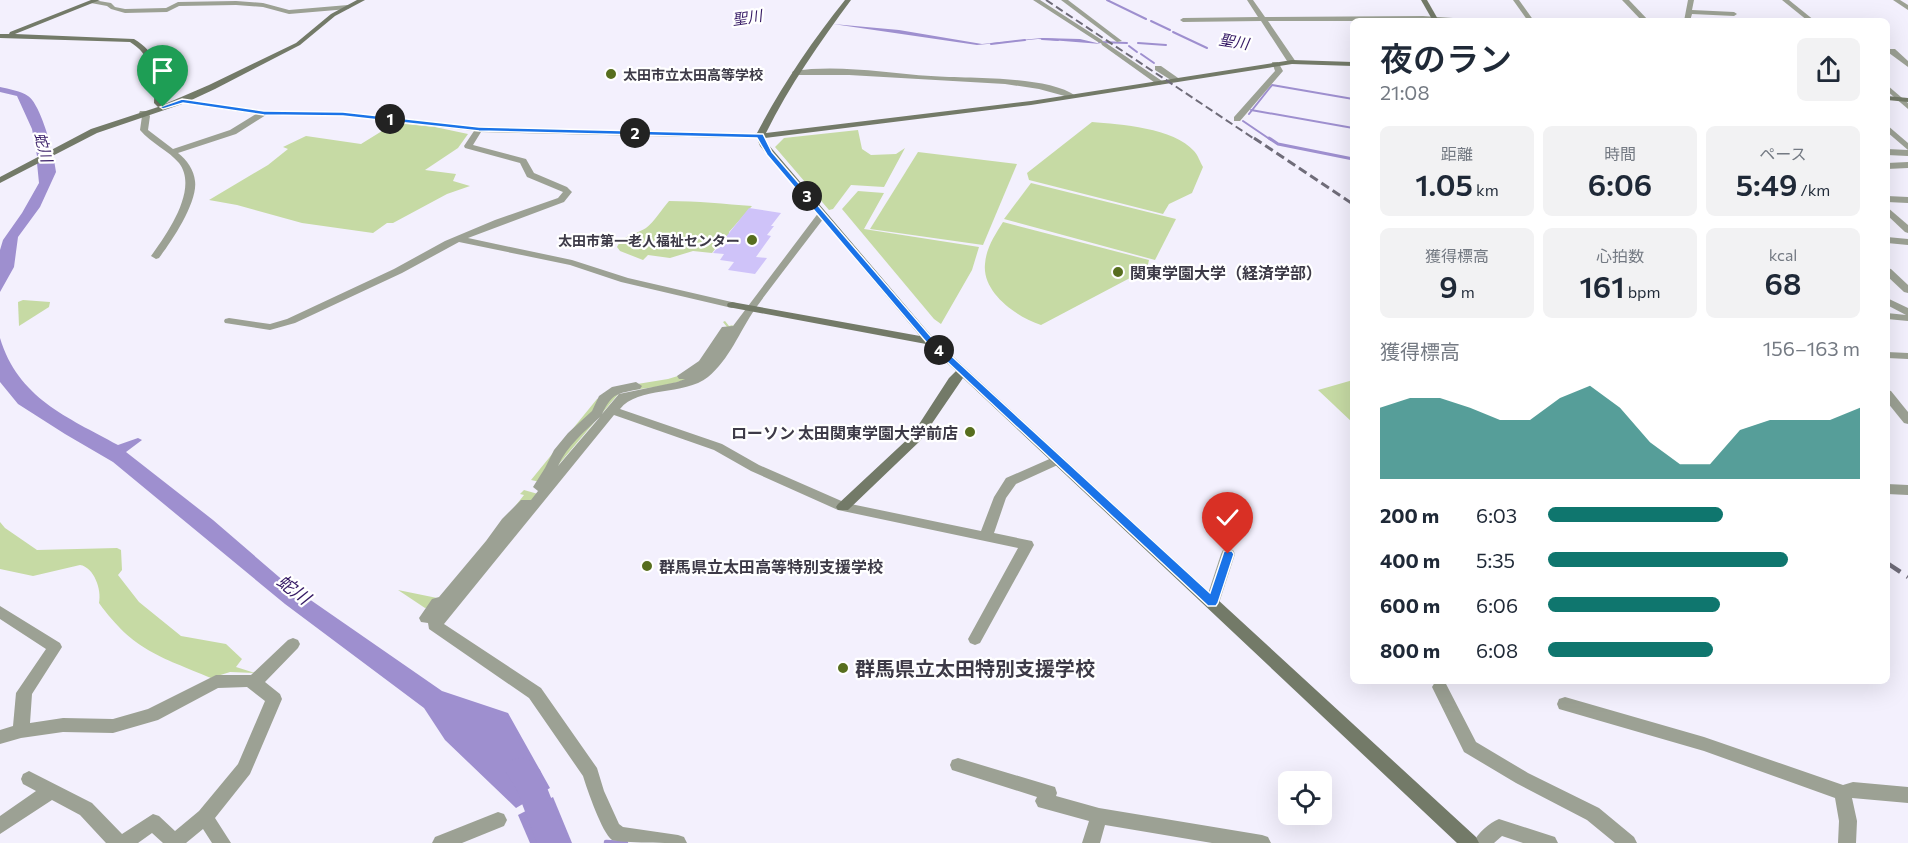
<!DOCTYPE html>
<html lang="ja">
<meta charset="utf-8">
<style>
body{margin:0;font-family:Commissioner,"Noto Sans JP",sans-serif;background:#f2f2f3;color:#1f2937;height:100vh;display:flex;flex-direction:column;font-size:22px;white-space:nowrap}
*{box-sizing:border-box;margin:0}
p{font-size:20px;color:#747a83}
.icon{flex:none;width:33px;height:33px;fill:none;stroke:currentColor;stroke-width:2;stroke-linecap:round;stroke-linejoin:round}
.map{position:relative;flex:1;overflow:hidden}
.sheet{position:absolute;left:1350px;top:18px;width:540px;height:666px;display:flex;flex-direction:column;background:#fff;border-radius:9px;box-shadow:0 6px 24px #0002}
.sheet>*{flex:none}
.buttons{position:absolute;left:1278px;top:771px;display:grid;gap:12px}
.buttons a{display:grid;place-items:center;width:54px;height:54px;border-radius:9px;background:#fff;box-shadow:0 6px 24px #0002;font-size:30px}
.pin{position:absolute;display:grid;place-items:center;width:51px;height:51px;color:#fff;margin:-62px -26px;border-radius:50% 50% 50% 0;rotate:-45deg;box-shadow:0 0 6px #0007}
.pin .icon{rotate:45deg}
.km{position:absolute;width:30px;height:30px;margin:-15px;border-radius:50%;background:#222;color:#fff;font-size:16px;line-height:30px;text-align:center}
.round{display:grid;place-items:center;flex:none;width:63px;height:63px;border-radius:9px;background:#f2f2f3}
.head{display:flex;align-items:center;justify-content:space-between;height:102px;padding:0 30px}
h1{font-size:33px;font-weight:600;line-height:45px}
.stats{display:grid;grid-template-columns:repeat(3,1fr);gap:9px;height:102px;padding:6px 30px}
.stats div{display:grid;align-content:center;border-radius:9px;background:#f2f2f3;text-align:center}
.stats b{font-size:30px;font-weight:600}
.stats small{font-size:16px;font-weight:400}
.stats p{font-size:16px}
.chart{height:168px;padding:12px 30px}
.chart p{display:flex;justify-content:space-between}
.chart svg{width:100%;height:108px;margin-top:6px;fill:#0f766e;opacity:.7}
ul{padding:0 30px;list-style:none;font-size:20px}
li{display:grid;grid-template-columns:96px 72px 1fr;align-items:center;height:45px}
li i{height:15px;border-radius:8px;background:#0f766e}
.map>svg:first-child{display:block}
.green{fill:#c6daa4}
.water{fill:#9e8fcf}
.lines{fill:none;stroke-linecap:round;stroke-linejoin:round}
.stream-far2{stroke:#9e8fcf;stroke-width:2}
.stream-far1{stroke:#9e8fcf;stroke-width:3}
.stream{stroke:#9e8fcf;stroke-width:4.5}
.river{fill:#9e8fcf;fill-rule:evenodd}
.building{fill:#cfc3f9}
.street{fill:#9ca194;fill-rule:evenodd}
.secondary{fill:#737a68;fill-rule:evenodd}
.rail-far2{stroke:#6f6c79;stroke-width:2;stroke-dasharray:8 4;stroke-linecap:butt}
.rail-far1{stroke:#6f6c79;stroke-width:3;stroke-dasharray:9 4.5;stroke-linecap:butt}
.rail{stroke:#6f6c79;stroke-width:4.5;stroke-dasharray:16 8;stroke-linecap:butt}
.route{fill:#1a73e8;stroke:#fff;stroke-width:1.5}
.poi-dot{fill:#576e1e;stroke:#fff;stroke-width:2}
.labels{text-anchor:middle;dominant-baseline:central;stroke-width:4.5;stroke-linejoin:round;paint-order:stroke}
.far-poi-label{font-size:14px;font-weight:bold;fill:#3d3a47;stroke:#fff;text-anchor:start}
.far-water-label{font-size:15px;font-style:italic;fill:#351964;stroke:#fff}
.poi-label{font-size:16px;font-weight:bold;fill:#3d3a47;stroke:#fff;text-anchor:start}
.water-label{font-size:18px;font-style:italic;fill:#351964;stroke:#fff}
.near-poi-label{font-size:20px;font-weight:bold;fill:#3d3a47;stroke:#fff;text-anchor:start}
</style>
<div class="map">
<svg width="1908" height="843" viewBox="0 0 1908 843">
<rect width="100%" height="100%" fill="#f3f0fd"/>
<g class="green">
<path d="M 1092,122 C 1120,124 1174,128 1194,151 C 1198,155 1200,162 1203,167 L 1192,193 L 1169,204 L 1163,214 L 1029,180 L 1027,173 Z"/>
<polygon points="395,123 435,127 468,134 458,148 425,170 456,174 453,181 470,186 447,194 393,223 387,223 373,233 302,223 237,205 209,200 268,165 288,149 283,147 306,136 361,144"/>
<polygon points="858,130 862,149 871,155 896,154 905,148 884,187 851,185 833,209 829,210 775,147 784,138"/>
<polygon points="918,152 1017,164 983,245 870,229"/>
<polygon points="1031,183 1176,219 1155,260 1004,219"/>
<polygon points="858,191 884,193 864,229 979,247 972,270 941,324 934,319 842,209"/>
<path d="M 669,201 C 697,201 725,204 752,206 L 729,232 L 731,246 L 719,244 L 712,253 L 693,251 L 670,258 L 648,255 L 643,260 L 620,251 L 617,247 C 623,235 635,235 646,228 C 654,222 662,209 669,201 Z"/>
<path d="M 1003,222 L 1149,260 L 1147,269 L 1041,325 C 1017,317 982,293 985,264 C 986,248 995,235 1003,222 Z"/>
<polygon points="23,300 50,302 49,307 19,326 18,302"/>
<path d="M 725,321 L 729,326 L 733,325 C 723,341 711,367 693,376 C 672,387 643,388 620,392 L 559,464 L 555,473 L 545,483 L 531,480 L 597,399 L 625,386 L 668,379 L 691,372 L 727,327 L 723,322 Z"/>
<polygon points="1353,380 1353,423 1318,390"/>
<polygon points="524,490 538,494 445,604 425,608 398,590 442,599 524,495 520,494"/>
<path d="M 0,522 L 5,528 L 37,550 L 117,548 L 121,550 L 122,570 L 118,575 L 139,602 L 181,636 L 226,644 L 242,659 L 236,667 L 255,673 L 230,672 L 211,678 C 159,656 134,651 99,603 C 102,590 94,567 80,565 L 33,576 L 0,569 Z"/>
</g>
<g class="water">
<polygon points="833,24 899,30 982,44 1042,38 1080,39 1101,44 1038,39 977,45"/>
<path d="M 0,87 C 9,89 21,91 28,96 C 38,102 49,137 51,149 L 37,156 L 32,129 L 17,96 L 0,92 Z"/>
<polygon points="53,154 56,172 40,207 18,237 14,267 0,292 0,250 3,240 22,213 39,183 37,163"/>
<path d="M 0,338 C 18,398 67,417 118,445 L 138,438 L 142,440 L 126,452 L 213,520 L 286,583 L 442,691 L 508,713 L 550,788 L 516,808 L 445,740 L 424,708 L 285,604 L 113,462 L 65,434 L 18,404 L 0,382 Z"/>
<polygon points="553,797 572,843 530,843 518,815"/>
</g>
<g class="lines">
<g class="stream-far2">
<polyline points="1107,0 1146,19"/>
<polyline points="1151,21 1170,30"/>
<polyline points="1173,32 1207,48"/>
<polyline points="1042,39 1058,40"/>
<polyline points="1099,42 1127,43"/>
<polyline points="1138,43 1166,45"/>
<polyline points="991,44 1025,40"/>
<polyline points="1129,46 1137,52"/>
<polyline points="1141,54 1154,63"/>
<polyline points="1251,110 1353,128"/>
<polyline points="1249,114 1272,85 1353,99"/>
<polyline points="1243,121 1271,140"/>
</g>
<polyline class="stream-far1" points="1269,138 1278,144 1353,159"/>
<polyline class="stream" points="606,842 626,843"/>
<polygon class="river" points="521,757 532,761 540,770 569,843 537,843 516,788 505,771 510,761"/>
</g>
<polygon class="building" points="749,208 781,213 771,226 774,226 767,235 771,236 756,257 767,258 755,274 728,270 734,262 720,260 724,254 713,253"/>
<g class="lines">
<g class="street">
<polygon points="93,0 111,3 115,7 125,9 166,8 178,2 236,1 263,3 289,10 348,5 351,7 348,9 289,14 263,7 236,5 179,6 167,12 125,13 111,9 107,6 91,3 91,1"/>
<polygon points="1033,0 1040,0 1102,40 1103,42 1106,43 1165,83 1158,85 1102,45 1101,43 1098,42"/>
<polygon points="1061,0 1068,0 1122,41 1117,42"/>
<polygon points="1247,0 1253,0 1265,17 1423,16 1468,19 1471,21 1268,21 1296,62 1292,64 1289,64 1261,21 1183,22 1180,20 1183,18 1258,17"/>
<polygon points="1513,0 1519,0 1534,21 1528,21"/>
<polygon points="1622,0 1629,0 1649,21 1642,21"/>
<polygon points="1688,0 1694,0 1692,10 1734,12 1737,14 1734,16 1692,14 1690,21 1684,21"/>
<polygon points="1782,0 1789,0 1815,21 1808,21"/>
<polygon points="1893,0 1900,0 1908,5 1908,10"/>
<polygon points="1889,49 1895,49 1908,61 1908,67 1889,53"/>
<polygon points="1272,62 1278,62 1283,71 1240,121 1234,121 1234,117 1275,71"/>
<polygon points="1155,66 1161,66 1181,80 1174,82 1155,70"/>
<path d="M 793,71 C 838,64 887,73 931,76 C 968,79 1046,75 1076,96 L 1072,98 L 1039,89 L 1005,84 L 849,75 L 796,75 L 792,73 Z"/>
<polygon points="1887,85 1908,103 1908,109 1887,91"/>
<path d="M 179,99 L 264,111 L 343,112 L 479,127 L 692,133 L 692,137 L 689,137 L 481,132 L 473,145 L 526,159 L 534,173 L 567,187 L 572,192 L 564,202 L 468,238 L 572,260 L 628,278 L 736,303 L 737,305 L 732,308 L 621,282 L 570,265 L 459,242 L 402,273 L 295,323 L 270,330 L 225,323 L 224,321 L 225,319 L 229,318 L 270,324 L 287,319 L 394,269 L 445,241 L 495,220 L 558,198 L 563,192 L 527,177 L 520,163 L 465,148 L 464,146 L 474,131 L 343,116 L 266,115 L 236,134 L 178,153 C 187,160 194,170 195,181 C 198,202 172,241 159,258 L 156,259 L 151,256 C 167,234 199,189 179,163 C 169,151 151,143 140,130 L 142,116 L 139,113 L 140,111 L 146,111 L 150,116 L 148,130 L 173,149 L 230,130 L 256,114 L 182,103 L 179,103 Z"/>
<polygon points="1887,125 1908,143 1908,156 1887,155 1887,149 1908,150 1887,132"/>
<polygon points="1908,162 1908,168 1887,169 1887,163"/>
<polygon points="1887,196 1908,197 1908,203 1887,202"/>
<polygon points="1887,207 1908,225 1908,233 1905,232 1887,215"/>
<path d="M 822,211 L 827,214 C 803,246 778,277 755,309 C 740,331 729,360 708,377 C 684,396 638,386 620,409 L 722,444 L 759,465 L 846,503 L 981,531 L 994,497 L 1006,478 L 1054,457 L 1062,457 L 1064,460 L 1062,463 L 1016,484 L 1006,498 L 994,533 L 1027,540 L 1032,541 L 1034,545 L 980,643 L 975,645 L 970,643 L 968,639 L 1018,548 L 838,510 L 751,471 L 714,450 L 614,415 L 444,624 L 541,688 L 597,768 L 604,791 L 619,824 L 623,827 L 678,835 L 684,837 L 687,843 C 672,843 621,843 612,840 C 602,833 587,789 583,776 L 529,698 L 429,629 L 428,623 L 421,622 L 419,618 L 432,599 L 439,597 L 486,541 L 502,519 L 521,500 L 531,500 L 538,491 L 533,487 L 545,468 L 554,450 L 568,433 L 592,411 L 599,396 L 612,387 L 636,382 L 642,386 L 640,389 C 617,394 613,392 602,414 L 619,394 L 677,382 L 685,379 L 679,379 L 677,376 L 699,361 L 722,327 L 733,326 L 819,212 ZM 600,417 L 558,466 C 567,446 584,432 600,417 Z"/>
<polygon points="1887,237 1908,239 1908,245 1887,243"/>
<polygon points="1887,268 1891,269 1908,285 1908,293 1904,292 1887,276"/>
<polygon points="1887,298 1908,308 1908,321 1887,319 1887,313 1906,315 1887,305"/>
<polygon points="1887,352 1908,353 1908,359 1887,358"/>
<polygon points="1887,390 1891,391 1908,412 1908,424 1904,423 1887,402"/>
<polygon points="1887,484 1908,485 1908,495 1887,494"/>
<polygon points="1228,549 1233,550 1235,554 1219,603 1217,607 1212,609 1207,607 1205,603 1221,554 1223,550"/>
<polygon points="0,606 60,643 62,647 32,694 30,723 63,718 113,719 148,709 216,675 251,675 288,640 293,638 298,640 300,644 298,648 265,682 280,694 282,699 250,774 215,818 231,843 212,843 203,829 186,843 163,843 152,833 138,843 106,843 80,815 52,800 0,834 0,816 36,791 23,784 21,779 23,774 29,771 92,803 122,834 153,814 159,816 175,831 199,811 238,764 265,701 247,687 218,688 158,720 113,733 63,732 21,738 0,744 0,730 13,726 16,693 46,649 0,619"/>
<polygon points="1442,681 1445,682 1476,742 1528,773 1599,808 1634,837 1637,843 1615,843 1587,820 1516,783 1464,752 1432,687 1435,682"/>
<polygon points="1565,697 1704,737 1843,785 1853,782 1908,787 1908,803 1852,798 1857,821 1856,843 1838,843 1839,821 1835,798 1704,751 1559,709 1557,704 1559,699"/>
<polygon points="958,758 1055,787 1057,793 1056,796 1099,808 1262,835 1268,837 1271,843 1212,843 1105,825 1100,843 1082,843 1089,821 1038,807 1035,801 1037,797 952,770 950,765 952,760"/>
<polygon points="498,812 504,814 507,820 504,826 462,843 432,843 435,837"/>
<path d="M 1499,819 L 1555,837 L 1558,843 L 1523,843 L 1502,836 L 1494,843 L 1473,843 C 1478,833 1489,823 1499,819 Z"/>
</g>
<g class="secondary">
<path d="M 91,0 L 100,0 L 15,34 L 134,39 C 158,53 163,76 162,102 L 165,104 L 209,85 L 296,43 L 331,14 L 357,0 L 365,0 L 335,16 L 300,45 L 215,89 L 185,103 L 97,133 L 0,183 L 0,177 L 91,129 L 158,107 L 154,103 C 155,79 153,56 130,42 L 0,38 L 0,34 L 9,34 L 10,32 Z"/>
<path d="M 845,0 L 851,0 C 820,42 789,86 766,133 L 1031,101 L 1292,60 L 1353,62 L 1353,66 L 1292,64 L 1031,105 L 765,138 L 767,143 L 934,339 L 1476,837 L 1479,843 L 1457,843 L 963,378 L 920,441 L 848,510 L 838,510 L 836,507 L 838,504 L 912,435 L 949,378 L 956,371 L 926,344 L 728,307 L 727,305 L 728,303 L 732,302 L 920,336 L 760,146 L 757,138 L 689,137 L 685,135 L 689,133 L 757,133 C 781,87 812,41 845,0 Z"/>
<polygon points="1421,0 1427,0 1439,21 1433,21"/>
<polygon points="1887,96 1908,98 1908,102 1887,100"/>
</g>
<polyline class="rail-far2" points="1046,0 1256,140"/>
<polyline class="rail-far1" points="1254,138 1353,204"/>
<polyline class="rail" points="1887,563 1908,577"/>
</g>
<polygon class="route" points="182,99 264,111 343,112 479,127 763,134 772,152 933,339 1210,593 1224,551 1232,551 1234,554 1218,603 1216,606 1208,606 927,343 767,155 757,138 479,131 343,116 264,115 183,103 163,109 160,107"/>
<g class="poi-dot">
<circle cx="611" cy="74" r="6"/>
<circle cx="752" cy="240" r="6"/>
<circle cx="1118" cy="272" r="6"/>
<circle cx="970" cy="432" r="6"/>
<circle cx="647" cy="566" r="6"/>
<circle cx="843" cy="668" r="6"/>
</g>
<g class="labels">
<g class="far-poi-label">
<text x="623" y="74">太田市立太田高等学校</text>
<text x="740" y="240" text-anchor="end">太田市第一老人福祉センター</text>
</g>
<g class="far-water-label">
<text transform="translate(747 17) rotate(-9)">聖川</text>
<text transform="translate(1234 41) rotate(9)">聖川</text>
<text transform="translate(44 147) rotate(75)">蛇川</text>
</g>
<g class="poi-label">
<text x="1130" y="272">関東学園大学（経済学部）</text>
<text x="958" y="432" text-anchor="end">ローソン 太田関東学園大学前店</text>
<text x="659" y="566">群馬県立太田高等特別支援学校</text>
</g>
<g class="water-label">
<text transform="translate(294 589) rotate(37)">蛇川</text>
</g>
<g class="near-poi-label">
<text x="855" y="668">群馬県立太田特別支援学校</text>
</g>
</g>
</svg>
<div class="buttons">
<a><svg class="icon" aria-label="locate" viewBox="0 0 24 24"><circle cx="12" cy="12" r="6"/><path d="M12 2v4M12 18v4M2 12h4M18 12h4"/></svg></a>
</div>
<div class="pin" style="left:163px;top:107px;background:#1e9e55"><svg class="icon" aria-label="arrive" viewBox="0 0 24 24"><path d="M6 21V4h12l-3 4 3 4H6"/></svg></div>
<div class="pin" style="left:1228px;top:554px;background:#d93025"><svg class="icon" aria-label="check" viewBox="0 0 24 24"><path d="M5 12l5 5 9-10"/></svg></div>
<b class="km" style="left:390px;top:119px">1</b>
<b class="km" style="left:635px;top:133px">2</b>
<b class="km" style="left:807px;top:196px">3</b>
<b class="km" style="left:939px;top:350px">4</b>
<section class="sheet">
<div class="head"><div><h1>夜のラン</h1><p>21:08</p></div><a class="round"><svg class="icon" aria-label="share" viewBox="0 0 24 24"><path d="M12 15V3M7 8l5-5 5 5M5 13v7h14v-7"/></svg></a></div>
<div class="stats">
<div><p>距離</p><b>1.05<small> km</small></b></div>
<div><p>時間</p><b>6:06</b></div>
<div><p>ペース</p><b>5:49<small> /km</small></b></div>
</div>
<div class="stats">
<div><p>獲得標高</p><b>9<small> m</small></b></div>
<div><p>心拍数</p><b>161<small> bpm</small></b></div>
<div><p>kcal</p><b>68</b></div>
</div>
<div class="chart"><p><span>獲得標高</span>156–163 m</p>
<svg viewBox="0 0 160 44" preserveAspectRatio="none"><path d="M0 44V15L10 11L20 11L30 15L40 20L50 20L60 11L70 6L80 15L90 29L100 38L110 38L120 24L130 20L140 20L150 20L160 15V44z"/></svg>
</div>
<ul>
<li><b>200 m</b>6:03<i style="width:56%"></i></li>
<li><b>400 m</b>5:35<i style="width:77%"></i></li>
<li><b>600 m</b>6:06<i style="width:55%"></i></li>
<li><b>800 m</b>6:08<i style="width:53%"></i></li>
</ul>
</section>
</div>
